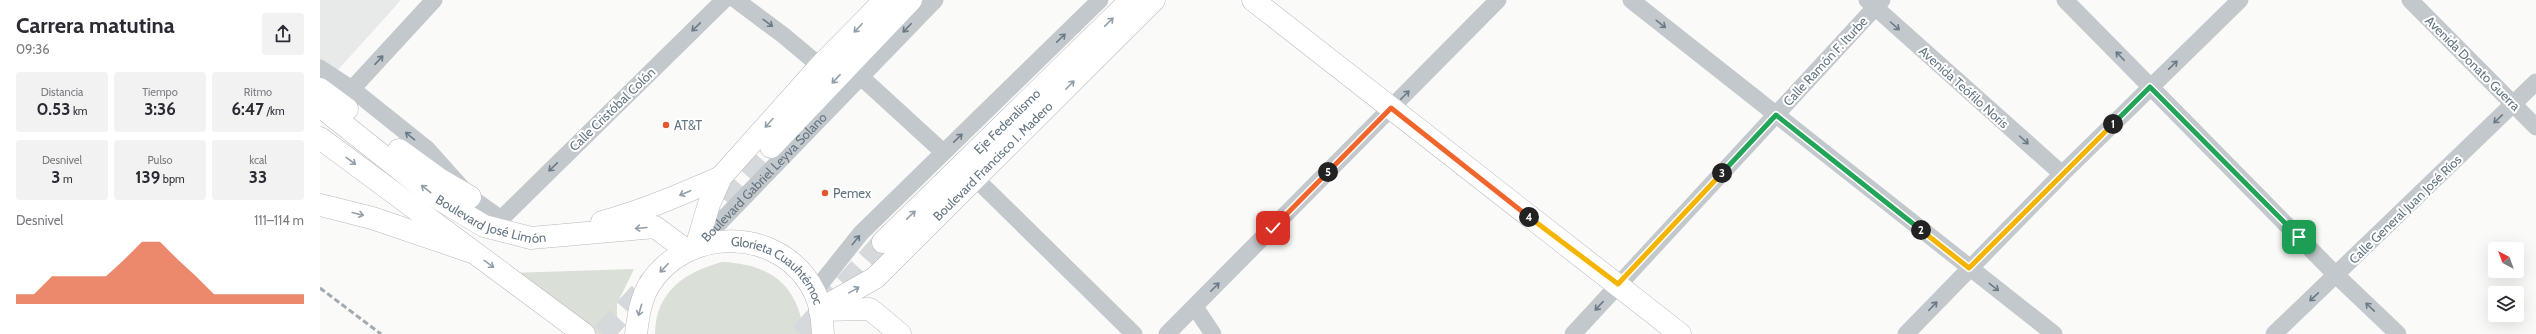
<!DOCTYPE html>
<html lang="es">
<meta charset="utf-8">
<style>
body{margin:0;font-family:Cabin,sans-serif;background:#f2f2f3;color:#2b2b33;height:100vh;display:flex;flex-direction:column;font-size:15px;white-space:nowrap}
*{box-sizing:border-box;margin:0}
p{font-size:13px;color:#7c7c81}
.icon{flex:none;width:22px;height:22px;fill:none;stroke:currentColor;stroke-width:2;stroke-linecap:round;stroke-linejoin:round}
.map{position:relative;flex:1;overflow:hidden}
.drawer{display:flex;flex-direction:column;background:#fff;width:320px}
.drawer>*{flex:none}
.needle{width:26px;rotate:319deg}
.buttons{position:absolute;left:2168px;top:242px;display:grid;gap:8px}
.buttons a{display:grid;place-items:center;width:36px;height:36px;border-radius:4px;background:#fff;box-shadow:0 4px 16px #0002;font-size:20px}
.pin{position:absolute;display:grid;place-items:center;width:34px;height:34px;color:#fff;margin:-17px;border-radius:8px;box-shadow:0 2px 6px #0006}
.km{position:absolute;width:20px;height:20px;margin:-10px;border-radius:50%;background:#222;color:#fff;font-size:11px;line-height:20px;text-align:center}
.round{display:grid;place-items:center;flex:none;width:42px;height:42px;border-radius:4px;background:#f2f2f3}
.summary{display:flex;align-items:center;justify-content:space-between;height:68px;padding:0 16px}
h1{font-size:22px;font-weight:700;line-height:30px}
.stats{display:grid;grid-template-columns:repeat(3,1fr);gap:6px;height:68px;padding:4px 16px}
.stats div{display:grid;align-content:center;border-radius:4px;background:#f2f2f3;text-align:center}
.stats b{font-size:17px;font-weight:700}
.stats small{font-size:11px;font-weight:400}
.stats p{font-size:11px}
.chart{height:112px;padding:8px 16px}
.chart p{display:flex;justify-content:space-between}
.chart svg{width:100%;height:72px;margin-top:4px;fill:#e4572e;opacity:.7}
main{display:flex;flex:1;min-height:0}
.map>svg:first-child{display:block}
.built{fill:#e8e9e9}
.green{fill:#dadfd7}
.lines{fill:none;stroke-linecap:round;stroke-linejoin:round}
.major-tunnel{stroke:#d5d9db;stroke-width:22;stroke-dasharray:22 11;stroke-linecap:butt}
.major-casing{stroke:#b5babe;stroke-width:23}
.highway-casing{stroke:#b4b9bd;stroke-width:23}
.minor{stroke:#c3c8cc;stroke-width:17}
.major{stroke:#fff;stroke-width:22}
.highway{stroke:#fff;stroke-width:22}
.rail{stroke:#a2aab0;stroke-width:3;stroke-dasharray:6 3;stroke-linecap:butt}
.oneway{stroke:#939fa8}
.oneway2{stroke:#6a7a87}
.split-1-casing{stroke:#fff;stroke-width:8}
.split-2-casing{stroke:#fff;stroke-width:8}
.split-3-casing{stroke:#fff;stroke-width:8}
.split-4-casing{stroke:#fff;stroke-width:8}
.split-5-casing{stroke:#fff;stroke-width:8}
.split-6-casing{stroke:#fff;stroke-width:8}
.split-1{stroke:#22a559;stroke-width:5}
.split-2{stroke:#f5b400;stroke-width:5}
.split-3{stroke:#22a559;stroke-width:5}
.split-4{stroke:#f5b400;stroke-width:5}
.split-5{stroke:#f0652b;stroke-width:5}
.split-6{stroke:#f0652b;stroke-width:5}
.poi-dot{fill:#e4572e;stroke:#fff;stroke-width:1.5}
.labels{text-anchor:middle;dominant-baseline:central;stroke-width:4;stroke-linejoin:round;paint-order:stroke}
.street-label{font-size:13px;fill:#657683;stroke:#fff}
.poi-label{font-size:13px;fill:#657683;stroke:#fff;text-anchor:start}
</style>
<main>
<section class="drawer">
<div class="summary"><div><h1>Carrera matutina</h1><p>09:36</p></div><a class="round"><svg class="icon" aria-label="share" viewBox="0 0 24 24"><path d="M12 15V3M7 8l5-5 5 5M5 13v7h14v-7"/></svg></a></div>
<div class="stats">
<div><p>Distancia</p><b>0.53<small> km</small></b></div>
<div><p>Tiempo</p><b>3:36</b></div>
<div><p>Ritmo</p><b>6:47<small> /km</small></b></div>
</div>
<div class="stats">
<div><p>Desnivel</p><b>3<small> m</small></b></div>
<div><p>Pulso</p><b>139<small> bpm</small></b></div>
<div><p>kcal</p><b>33</b></div>
</div>
<div class="chart"><p><span>Desnivel</span>111–114 m</p>
<svg viewBox="0 0 160 44" preserveAspectRatio="none"><path d="M0 44V38L10 38L20 27L30 27L40 27L50 27L60 17L70 6L80 6L90 17L100 27L110 38L120 38L130 38L140 38L150 38L160 38V44z"/></svg>
</div>
</section>
<div class="map">
<svg width="2216" height="334" viewBox="0 0 2216 334">
<rect width="100%" height="100%" fill="#fafaf8"/>
<polygon class="built" points="0,0 81,0 16,72 0,60"/>
<g class="green">
<path d="M 402,262 C 450,264 478,284 484,334 L 335,334 C 335,292 365,272 402,262 Z"/>
<polygon points="314,269 297,304 297,334 277,334 190,273"/>
</g>
<g class="lines">
<g class="major-tunnel">
<polyline points="382,224 451,147"/>
<polyline points="283,334 330,282"/>
<polyline points="481,334 563,242"/>
</g>
<g class="major-casing">
<g id="major">
<polyline points="933,0 1360,334"/>
<polyline points="0,89 27,109"/>
<path id="s2" d="M 0,106 L 111,194 L 164,226 L 211,238 L 335,227 L 366,250"/>
<polyline points="0,138 264,334"/>
<polyline points="451,147 591,0"/>
<polyline points="79,150 119,179 150,197"/>
<path d="M 282,222 C 323,211 362,194 401,177"/>
<path id="s3" d="M 563,242 L 811,0"/>
<polyline points="376,247 389,204 401,177 500,66 565,0"/>
<path id="s4" d="M 500,309 L 555,278 L 834,0"/>
<polyline points="500,310 550,309 580,334"/>
<path id="s5" d="M 316,334 C 318,318 320,302 328,287 C 365,224 463,226 495,293 C 501,306 502,320 503,334"/>
</g>
</g>
<g class="highway-casing">
<polyline id="highway" points="0,205 52,218 152,252"/>
</g>
<g class="minor">
<polyline points="416,0 463,35 500,66"/>
<polyline points="1311,0 1734,334"/>
<polyline points="1547,0 1742,174"/>
<polyline points="1745,0 2016,275 2078,334"/>
<polyline points="2090,0 2216,127"/>
<polyline points="0,68 32,89 107,149 150,197 181,219 404,0"/>
<polyline points="540,76 623,152"/>
<polyline points="32,89 114,0"/>
<polyline points="656,179 814,334"/>
<path id="s1" d="M 377,246 L 615,0"/>
<polyline points="494,292 541,233 780,0"/>
<polyline points="875,307 893,334"/>
<polyline points="847,334 1178,0"/>
<polyline points="1253,334 1562,0"/>
<polyline points="1586,334 1742,174 1920,0"/>
<polyline points="1954,334 2216,82"/>
</g>
<use href="#major" class="major"/>
<use href="#highway" class="highway"/>
<polyline class="rail" points="0,288 61,334"/>
</g>
<defs><path id="oneway-shaft" d="M-6 0H5M1.5-3L5.5 0L1.5 3" fill="none" stroke-width="1.6" stroke-linecap="round" stroke-linejoin="round"/></defs>
<g class="oneway">
<use href="#oneway-shaft" transform="translate(789 22) rotate(-44)"/>
<use href="#oneway-shaft" transform="translate(538 28) rotate(134)"/>
<use href="#oneway-shaft" transform="translate(516 79) rotate(133)"/>
<use href="#oneway-shaft" transform="translate(750 85) rotate(-45)"/>
<use href="#oneway-shaft" transform="translate(449 123) rotate(132)"/>
<use href="#oneway-shaft" transform="translate(31 161) rotate(37)"/>
<use href="#oneway-shaft" transform="translate(106 189) rotate(-142)"/>
<use href="#oneway-shaft" transform="translate(365 193) rotate(157)"/>
<use href="#oneway-shaft" transform="translate(38 214) rotate(14)"/>
<use href="#oneway-shaft" transform="translate(591 215) rotate(-44)"/>
<use href="#oneway-shaft" transform="translate(321 228) rotate(175)"/>
<use href="#oneway-shaft" transform="translate(169 264) rotate(36)"/>
<use href="#oneway-shaft" transform="translate(344 268) rotate(134)"/>
<use href="#oneway-shaft" transform="translate(534 290) rotate(-29)"/>
<use href="#oneway-shaft" transform="translate(320 310) rotate(106)"/>
</g>
<g class="oneway2">
<use href="#oneway-shaft" transform="translate(448 23) rotate(37)"/>
<use href="#oneway-shaft" transform="translate(1341 24) rotate(38)"/>
<use href="#oneway-shaft" transform="translate(1575 26) rotate(42)"/>
<use href="#oneway-shaft" transform="translate(376 27) rotate(136)"/>
<use href="#oneway-shaft" transform="translate(587 28) rotate(134)"/>
<use href="#oneway-shaft" transform="translate(741 38) rotate(-44)"/>
<use href="#oneway-shaft" transform="translate(1800 56) rotate(-134)"/>
<use href="#oneway-shaft" transform="translate(59 60) rotate(-47)"/>
<use href="#oneway-shaft" transform="translate(1853 65) rotate(-44)"/>
<use href="#oneway-shaft" transform="translate(1085 95) rotate(-45)"/>
<use href="#oneway-shaft" transform="translate(2178 119) rotate(136)"/>
<use href="#oneway-shaft" transform="translate(90 136) rotate(-141)"/>
<use href="#oneway-shaft" transform="translate(638 138) rotate(-44)"/>
<use href="#oneway-shaft" transform="translate(1704 140) rotate(42)"/>
<use href="#oneway-shaft" transform="translate(233 167) rotate(136)"/>
<use href="#oneway-shaft" transform="translate(536 240) rotate(-51)"/>
<use href="#oneway-shaft" transform="translate(895 287) rotate(-45)"/>
<use href="#oneway-shaft" transform="translate(1674 287) rotate(38)"/>
<use href="#oneway-shaft" transform="translate(1994 297) rotate(137)"/>
<use href="#oneway-shaft" transform="translate(1279 306) rotate(133)"/>
<use href="#oneway-shaft" transform="translate(1613 306) rotate(-46)"/>
<use href="#oneway-shaft" transform="translate(2050 307) rotate(-136)"/>
</g>
<g class="lines">
<g class="split-1-casing">
<polyline id="split-1" points="1793,124 1830,87 1979,237"/>
</g>
<g class="split-2-casing">
<polyline id="split-2" points="1601,230 1649,268 1793,124"/>
</g>
<g class="split-3-casing">
<polyline id="split-3" points="1402,173 1456,115 1601,230"/>
</g>
<g class="split-4-casing">
<polyline id="split-4" points="1209,217 1298,284 1402,173"/>
</g>
<g class="split-5-casing">
<polyline id="split-5" points="1008,172 1071,108 1209,217"/>
</g>
<g class="split-6-casing">
<polyline id="split-6" points="953,228 1008,172"/>
</g>
<use href="#split-1" class="split-1"/>
<use href="#split-2" class="split-2"/>
<use href="#split-3" class="split-3"/>
<use href="#split-4" class="split-4"/>
<use href="#split-5" class="split-5"/>
<use href="#split-6" class="split-6"/>
</g>
<g class="poi-dot">
<circle cx="346" cy="125" r="4"/>
<circle cx="505" cy="193" r="4"/>
</g>
<g class="labels">
<g class="street-label">
<text transform="translate(1505 61) rotate(-47)">Calle Ramón F. Iturbe</text>
<text transform="translate(2153 63) rotate(45)">Avenida Donato Guerra</text>
<text transform="translate(1644 87) rotate(42)">Avenida Teófilo Noris</text>
<text transform="translate(292 109) rotate(-44)">Calle Cristóbal Colón</text>
<text stroke="none"><textPath href="#s3" startOffset="173">Eje Federalismo</textPath></text>
<text stroke="none"><textPath href="#s4" startOffset="229">Boulevard Francisco I. Madero</textPath></text>
<text stroke="none"><textPath href="#s1" startOffset="96">Boulevard Gabriel Leyva Solano</textPath></text>
<text transform="translate(2085 209) rotate(-44)">Calle General Juan José Ríos</text>
<text stroke="none"><textPath href="#s2" startOffset="208">Boulevard José Limón</textPath></text>
<text stroke="none"><textPath href="#s5" startOffset="206">Glorieta Cuauhtémoc</textPath></text>
</g>
<g class="poi-label">
<text x="354" y="125">AT&amp;T</text>
<text x="513" y="193">Pemex</text>
</g>
</g>
</svg>
<div class="buttons">
<a><svg class="needle" viewBox="-14 -14 28 28"><path d="M0-13l5 13h-10z" fill="#e53935"/><path d="M0 13l5-13h-10z" fill="#7c7c81"/></svg></a>
<a><svg class="icon" aria-label="layers" viewBox="0 0 24 24"><path d="M12 4l9 5-9 5-9-5zM3 14l9 5 9-5"/></svg></a>
</div>
<div class="pin" style="left:1979px;top:237px;background:#1e9e55"><svg class="icon" aria-label="arrive" viewBox="0 0 24 24"><path d="M6 21V4h12l-3 4 3 4H6"/></svg></div>
<div class="pin" style="left:953px;top:228px;background:#d93025"><svg class="icon" aria-label="check" viewBox="0 0 24 24"><path d="M5 12l5 5 9-10"/></svg></div>
<b class="km" style="left:1793px;top:124px">1</b>
<b class="km" style="left:1601px;top:230px">2</b>
<b class="km" style="left:1402px;top:173px">3</b>
<b class="km" style="left:1209px;top:217px">4</b>
<b class="km" style="left:1008px;top:172px">5</b>
</div>
</main>
